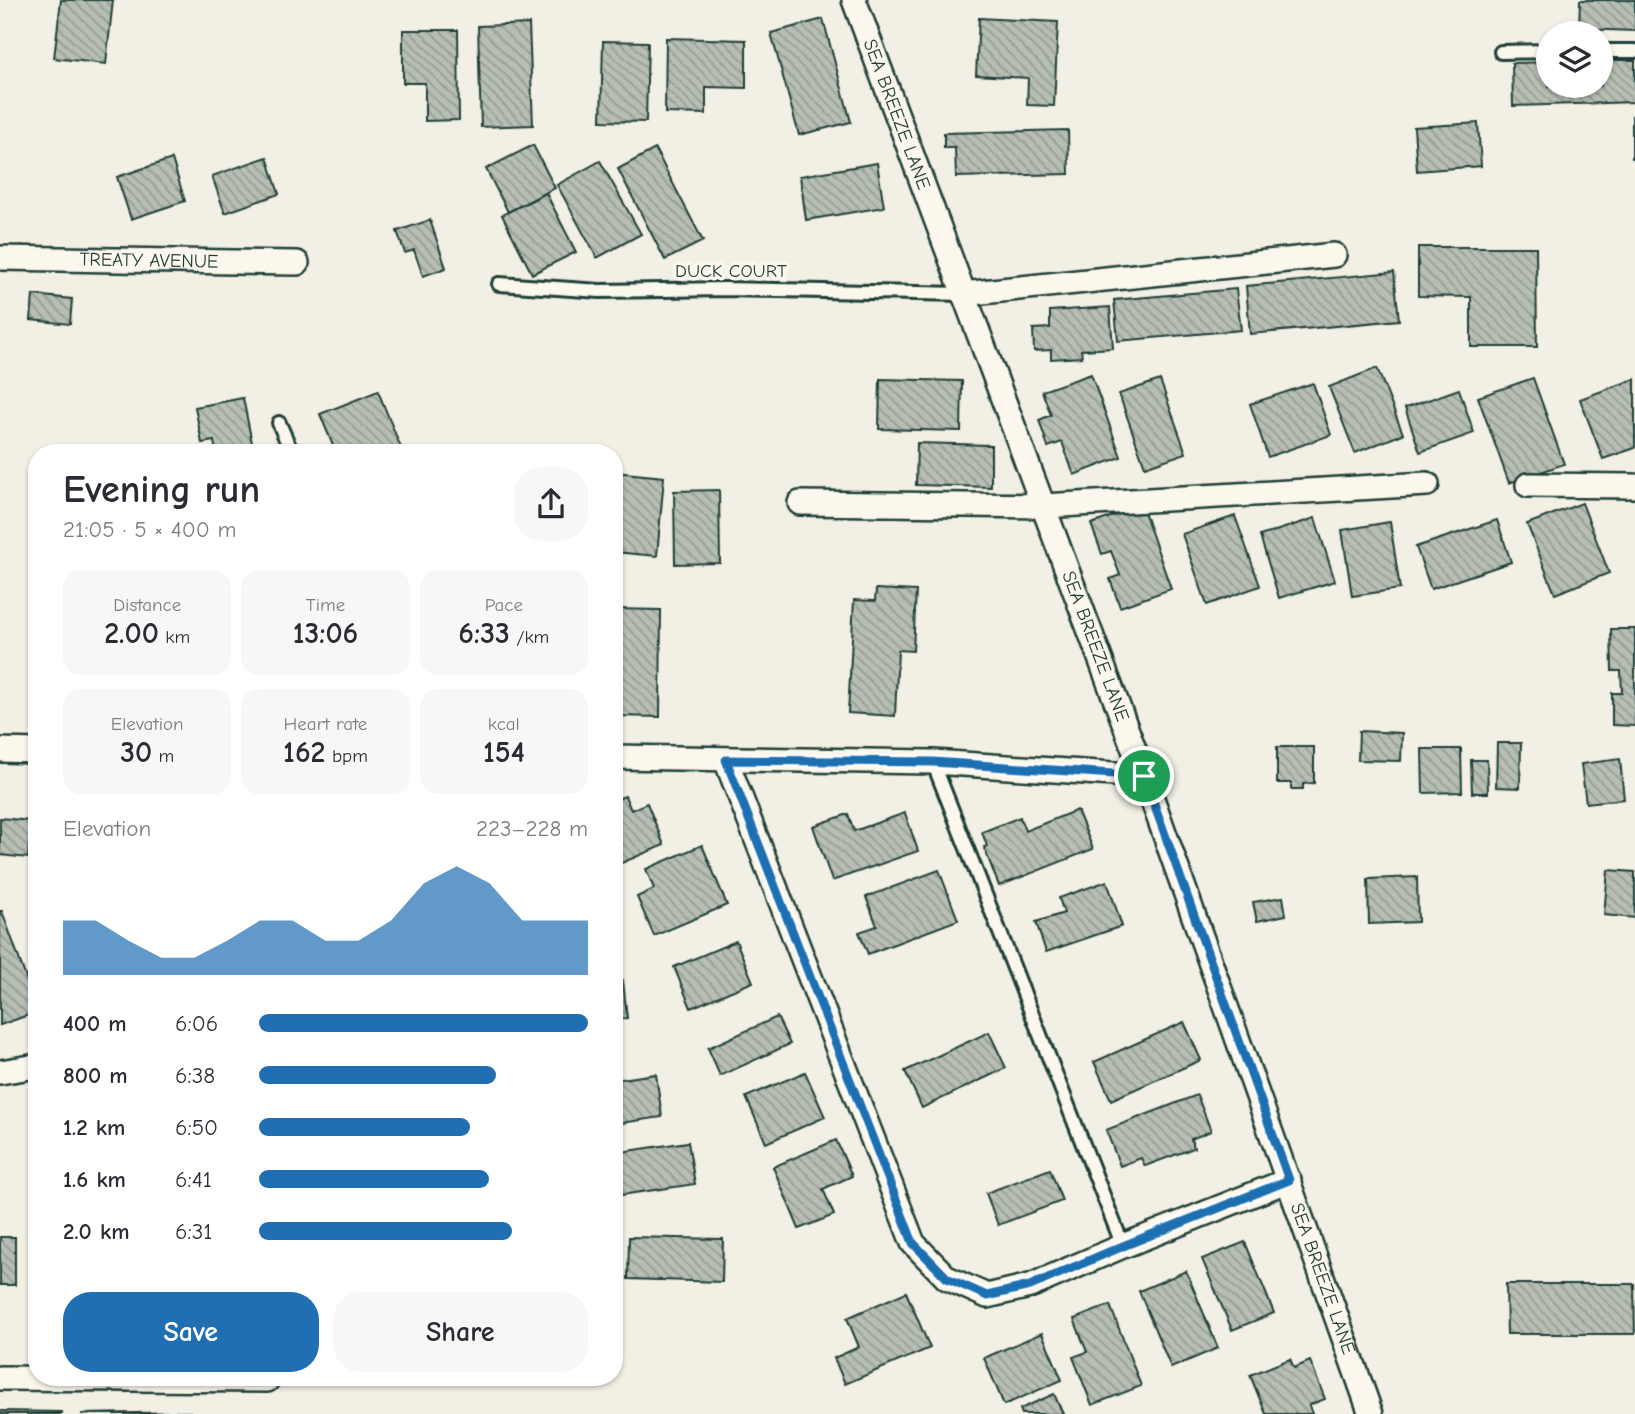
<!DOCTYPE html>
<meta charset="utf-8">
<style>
body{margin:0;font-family:"Comic Neue",sans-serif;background:#f7f7f7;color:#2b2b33;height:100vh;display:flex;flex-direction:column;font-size:26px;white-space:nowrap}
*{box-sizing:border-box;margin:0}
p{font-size:23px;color:#7c7c81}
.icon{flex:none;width:38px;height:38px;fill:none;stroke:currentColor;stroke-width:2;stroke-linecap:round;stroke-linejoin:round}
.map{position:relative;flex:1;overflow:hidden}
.drawer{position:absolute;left:28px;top:444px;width:595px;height:942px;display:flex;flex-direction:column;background:#fff;border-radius:28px;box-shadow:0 2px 5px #0004}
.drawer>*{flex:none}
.fabs{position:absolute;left:1536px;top:21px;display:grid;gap:14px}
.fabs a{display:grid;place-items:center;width:77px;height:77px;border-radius:50%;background:#fff;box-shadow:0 2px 5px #0004;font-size:35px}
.pin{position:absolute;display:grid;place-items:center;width:60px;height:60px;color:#fff;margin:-30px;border:4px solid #fff;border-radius:50%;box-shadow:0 2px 7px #0007}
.round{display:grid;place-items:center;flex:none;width:74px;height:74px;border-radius:28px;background:#f7f7f7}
.overview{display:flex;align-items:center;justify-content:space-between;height:119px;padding:0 35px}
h1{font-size:38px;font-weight:700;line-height:52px}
.figures{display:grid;grid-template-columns:repeat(3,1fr);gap:10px;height:119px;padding:7px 35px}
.figures div{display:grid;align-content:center;border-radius:18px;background:#f7f7f7;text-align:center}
.figures b{font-size:30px;font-weight:700}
.figures small{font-size:19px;font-weight:400}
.figures p{font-size:19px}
.chart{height:196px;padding:14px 35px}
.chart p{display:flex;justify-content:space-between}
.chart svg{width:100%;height:126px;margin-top:7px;fill:#1f6fb2;opacity:.7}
.button{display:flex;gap:14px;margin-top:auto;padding:14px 35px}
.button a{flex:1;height:80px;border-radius:28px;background:#1f6fb2;color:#fff;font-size:28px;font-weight:700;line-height:80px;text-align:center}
.button a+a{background:#f7f7f7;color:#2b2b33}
ul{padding:0 35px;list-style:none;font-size:23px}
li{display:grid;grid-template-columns:112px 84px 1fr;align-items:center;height:52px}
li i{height:18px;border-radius:9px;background:#1f6fb2}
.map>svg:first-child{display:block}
.building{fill:url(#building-back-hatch);stroke:#1f3d34;stroke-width:2}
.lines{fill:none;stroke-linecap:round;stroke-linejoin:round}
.lane-casing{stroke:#1f3d34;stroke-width:18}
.street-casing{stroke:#1f3d34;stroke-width:28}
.lane{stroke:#fbf7ec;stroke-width:12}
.street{stroke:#fbf7ec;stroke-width:23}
.route-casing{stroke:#fff;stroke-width:14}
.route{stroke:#1f6fb2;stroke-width:9}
.labels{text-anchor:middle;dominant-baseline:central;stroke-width:7;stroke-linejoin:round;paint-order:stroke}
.street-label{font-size:19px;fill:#1f3d34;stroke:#fbf7ec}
</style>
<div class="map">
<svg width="1635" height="1414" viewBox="0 0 1635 1414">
<defs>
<pattern id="building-back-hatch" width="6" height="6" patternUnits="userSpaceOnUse" patternTransform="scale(1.75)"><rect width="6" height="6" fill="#b7beb3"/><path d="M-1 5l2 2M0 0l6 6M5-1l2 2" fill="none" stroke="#949c92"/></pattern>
</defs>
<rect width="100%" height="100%" fill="#f2f0e5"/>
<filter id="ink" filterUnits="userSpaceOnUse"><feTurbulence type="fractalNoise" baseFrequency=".0143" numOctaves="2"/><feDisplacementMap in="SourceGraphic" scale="14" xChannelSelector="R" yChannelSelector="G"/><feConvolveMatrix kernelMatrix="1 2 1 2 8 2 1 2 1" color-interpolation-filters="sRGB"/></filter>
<g filter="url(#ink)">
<g class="building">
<polygon points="61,0 113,0 106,64 54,58"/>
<polygon points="1580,0 1635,0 1635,31 1579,29"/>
<polygon points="979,18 1058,22 1054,106 1027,105 1028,78 976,75"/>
<polygon points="823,19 851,122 799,135 771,33"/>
<polygon points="529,24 533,125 481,127 478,26"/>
<polygon points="403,30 458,30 459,120 425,121 425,83 403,83"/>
<polygon points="666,38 746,40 746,88 706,87 706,114 665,113"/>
<polygon points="603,41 648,42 646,122 601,121"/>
<polygon points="1601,60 1635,60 1635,102 1513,106 1512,63 1549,62 1549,86 1601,86"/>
<polygon points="1632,116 1635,117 1635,158 1632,158"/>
<polygon points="1478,123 1481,166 1417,171 1414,127"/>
<polygon points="1068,130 1069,174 956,177 955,148 944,148 944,133"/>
<polygon points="533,145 555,188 508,212 486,169"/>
<polygon points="655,149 703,241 665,260 618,169"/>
<polygon points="267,157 279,194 225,213 212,176"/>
<polygon points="172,159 185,201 131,219 117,177"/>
<polygon points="600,161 641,234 597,258 557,185"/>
<polygon points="877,163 884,207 806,220 800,176"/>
<polygon points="546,193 576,252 532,274 502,215"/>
<polygon points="430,220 446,268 423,276 414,250 405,253 397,231"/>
<polygon points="1418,247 1536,247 1537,347 1471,347 1471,297 1418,296"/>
<polygon points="1394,272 1399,320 1250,334 1246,286"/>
<polygon points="1236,289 1241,330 1118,341 1114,300"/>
<polygon points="33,295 72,299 70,324 31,320"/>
<polygon points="1110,307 1113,348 1081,350 1082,357 1051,359 1051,350 1034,351 1033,329 1050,328 1050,311"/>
<polygon points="1377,368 1403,434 1355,453 1329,387"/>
<polygon points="1091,374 1121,457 1074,475 1062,442 1048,447 1039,420 1051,415 1042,391"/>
<polygon points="1533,378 1564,464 1509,483 1478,397"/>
<polygon points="880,379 962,381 961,431 879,429"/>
<polygon points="1635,379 1635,448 1603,459 1580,399"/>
<polygon points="1160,380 1186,453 1145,467 1119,394"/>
<polygon points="1313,383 1331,435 1268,457 1250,404"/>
<polygon points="1459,389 1474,433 1420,452 1405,408"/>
<polygon points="378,391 403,453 336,453 320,414"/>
<polygon points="243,398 254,453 216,453 214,441 202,443 195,407"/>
<polygon points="917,443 991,445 991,487 916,485"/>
<polygon points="614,472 664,477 657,556 614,552"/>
<polygon points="719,490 720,563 675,564 674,491"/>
<polygon points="1582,503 1609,573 1555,594 1527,524"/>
<polygon points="1142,506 1171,589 1120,607 1110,579 1120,575 1111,551 1102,554 1091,524"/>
<polygon points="1235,516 1260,586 1207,605 1182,534"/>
<polygon points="1315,518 1335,581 1279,598 1260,536"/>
<polygon points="1497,520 1511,562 1431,589 1416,547"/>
<polygon points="1390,522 1400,589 1352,596 1342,530"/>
<polygon points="876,589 916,591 913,651 898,650 895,716 848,713 854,600 875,601"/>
<polygon points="614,609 661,610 660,717 614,716"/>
<polygon points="1611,629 1635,629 1635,726 1612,725 1612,693 1622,693 1621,671 1612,671"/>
<polygon points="1359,731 1402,733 1401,761 1358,760"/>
<polygon points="1497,743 1521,743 1520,788 1496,787"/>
<polygon points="1277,747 1314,747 1314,783 1303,784 1303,789 1291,789 1291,783 1277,783"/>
<polygon points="1422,749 1461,749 1462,792 1423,793"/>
<polygon points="1620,759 1624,799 1586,803 1581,764"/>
<polygon points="1471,760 1487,760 1488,793 1472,793"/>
<polygon points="625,796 631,810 647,803 664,845 617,865 614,859 614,800"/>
<polygon points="1077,810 1093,849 999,886 984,847 987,846 982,832 1020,817 1025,831"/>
<polygon points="905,813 918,851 832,881 813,826 848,814 854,831"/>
<polygon points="0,818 31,821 28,858 0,855"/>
<polygon points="702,845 727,905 654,936 637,897 654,889 646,869"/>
<polygon points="939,870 958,920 868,954 859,932 877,926 866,897"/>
<polygon points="1608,870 1635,872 1635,918 1604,915"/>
<polygon points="1417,877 1418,922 1369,924 1368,879"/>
<polygon points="1107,881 1122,926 1046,952 1036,922 1064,913 1059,898"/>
<polygon points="1283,897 1286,915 1257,921 1253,902"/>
<polygon points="0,911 2,911 37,1009 37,1012 0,1025"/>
<polygon points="736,941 753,982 691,1008 674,967"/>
<polygon points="623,980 627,1018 614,1019 614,981"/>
<polygon points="777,1017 790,1044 720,1076 708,1048"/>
<polygon points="1184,1022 1201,1060 1111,1100 1094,1062"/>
<polygon points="989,1032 1006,1068 922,1108 905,1071"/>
<polygon points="805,1072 825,1117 766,1143 746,1097"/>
<polygon points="656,1074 662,1117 614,1124 614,1080"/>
<polygon points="1197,1095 1211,1131 1191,1139 1194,1148 1145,1166 1141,1158 1120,1166 1106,1130"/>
<polygon points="836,1140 852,1176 823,1189 834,1215 799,1229 773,1167"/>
<polygon points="688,1142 695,1184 614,1196 614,1153"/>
<polygon points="1050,1169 1062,1201 998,1225 986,1193"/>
<rect x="0" y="1237" width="15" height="48"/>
<polygon points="629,1237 723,1239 722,1282 628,1279"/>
<polygon points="1245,1242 1274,1313 1232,1330 1202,1259"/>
<polygon points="1186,1271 1218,1348 1171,1368 1139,1291"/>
<polygon points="1506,1284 1634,1284 1635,1334 1507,1334"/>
<polygon points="906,1292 930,1348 845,1384 834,1358 859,1347 847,1318"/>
<polygon points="1110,1305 1141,1386 1092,1405 1073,1357 1087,1352 1074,1319"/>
<polygon points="1042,1333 1062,1380 1004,1405 984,1358"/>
<polygon points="1290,1359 1294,1368 1310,1361 1325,1399 1309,1405 1312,1414 1266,1414 1250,1375"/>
<polygon points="1054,1394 1063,1414 1022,1414 1020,1409"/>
<polygon points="0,1411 62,1412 62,1414 0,1414"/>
<polygon points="190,1412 190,1414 81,1414"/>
</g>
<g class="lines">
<g class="lane-casing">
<g id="lane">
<polyline points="1601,51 1635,51"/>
<polyline points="1501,52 1549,51"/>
<polyline points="499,284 600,291 725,289 963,294"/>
<polyline points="279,423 292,453"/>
<polyline points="933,762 1123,1246"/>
</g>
</g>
<g class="street-casing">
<g id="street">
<path id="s1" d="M 854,0 L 1144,776 L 1371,1414"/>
<path id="s2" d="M 0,258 L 297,263"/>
<polyline points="963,294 1334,255"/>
<polyline points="1528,485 1635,486"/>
<polyline points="800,503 1043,506 1427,484"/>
<polyline points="0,750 37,751"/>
<polyline points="614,757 933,762 1144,776"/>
<polyline points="726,760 913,1243 947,1278 987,1296 1030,1286 1123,1246 1289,1180"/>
<polyline points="0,1072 37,1066"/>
<polyline points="0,1378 267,1380"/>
</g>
</g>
<use href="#lane" class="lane"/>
<use href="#street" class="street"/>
</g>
</g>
<g class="lines" filter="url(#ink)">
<g class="route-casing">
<polygon id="route" points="726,760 933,762 1144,776 1289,1180 1123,1246 1030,1286 987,1296 947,1278 913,1243"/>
</g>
<use href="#route" class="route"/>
</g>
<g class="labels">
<g class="street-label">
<text stroke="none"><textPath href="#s1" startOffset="122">SEA BREEZE LANE</textPath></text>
<text stroke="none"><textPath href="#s2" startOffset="149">TREATY AVENUE</textPath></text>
<text x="731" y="271">DUCK COURT</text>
<text stroke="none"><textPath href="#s1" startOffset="690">SEA BREEZE LANE</textPath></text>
<text stroke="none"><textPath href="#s1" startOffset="1362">SEA BREEZE LANE</textPath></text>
</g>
</g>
</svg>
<div class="fabs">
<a><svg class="icon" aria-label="layers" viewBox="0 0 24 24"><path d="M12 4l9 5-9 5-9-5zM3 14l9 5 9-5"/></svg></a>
</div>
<div class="pin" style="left:1144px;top:776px;background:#1e9e55"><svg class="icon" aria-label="arrive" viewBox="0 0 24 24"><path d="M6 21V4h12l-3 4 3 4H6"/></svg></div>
<section class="drawer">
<div class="overview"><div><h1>Evening run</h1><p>21:05 · 5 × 400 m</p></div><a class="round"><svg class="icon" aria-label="share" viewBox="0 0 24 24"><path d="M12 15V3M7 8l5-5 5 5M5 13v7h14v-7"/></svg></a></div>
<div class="figures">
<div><p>Distance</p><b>2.00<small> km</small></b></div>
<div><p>Time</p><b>13:06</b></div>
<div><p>Pace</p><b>6:33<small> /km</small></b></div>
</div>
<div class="figures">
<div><p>Elevation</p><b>30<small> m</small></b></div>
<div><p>Heart rate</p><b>162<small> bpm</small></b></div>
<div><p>kcal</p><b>154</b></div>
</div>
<div class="chart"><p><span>Elevation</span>223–228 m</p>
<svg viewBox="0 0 160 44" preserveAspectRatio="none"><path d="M0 44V25L10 25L20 32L30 38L40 38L50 32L60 25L70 25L80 32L90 32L100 25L110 12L120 6L130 12L140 25L150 25L160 25V44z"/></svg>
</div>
<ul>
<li><b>400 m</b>6:06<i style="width:100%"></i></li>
<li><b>800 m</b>6:38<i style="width:72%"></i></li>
<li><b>1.2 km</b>6:50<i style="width:64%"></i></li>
<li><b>1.6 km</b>6:41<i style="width:70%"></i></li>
<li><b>2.0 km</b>6:31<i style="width:77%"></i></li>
</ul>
<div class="button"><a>Save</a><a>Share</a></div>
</section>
</div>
